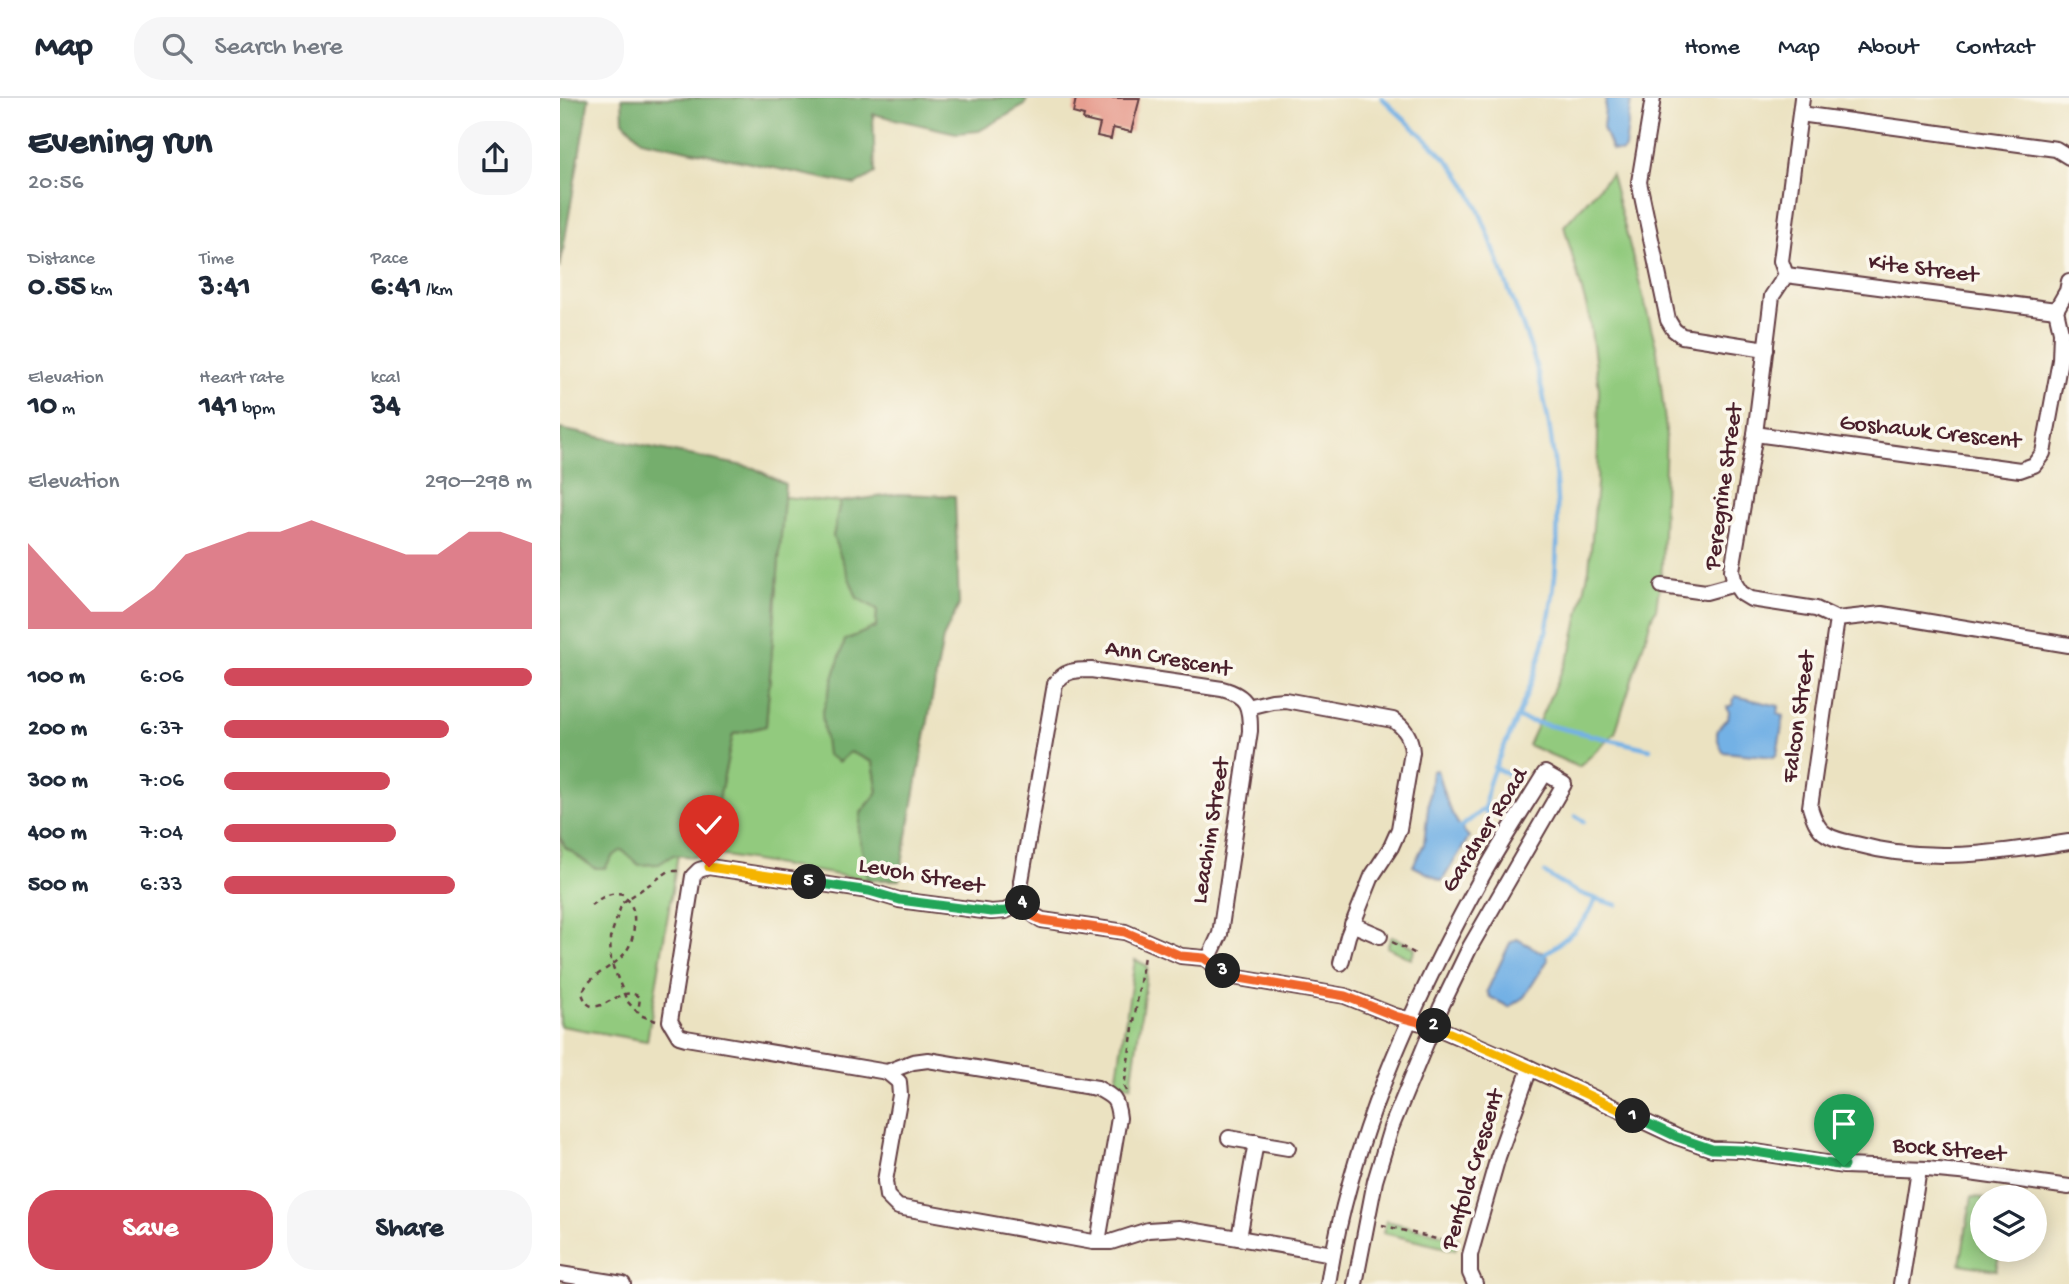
<!DOCTYPE html>
<meta charset="utf-8">
<style>
body{margin:0;font-family:"Gochi Hand",sans-serif;background:#f6f6f7;color:#1f2937;height:100vh;display:flex;flex-direction:column;font-size:26px;white-space:nowrap}
*{box-sizing:border-box;margin:0}
p{font-size:23px;color:#747a83}
.icon{flex:none;width:38px;height:38px;fill:none;stroke:currentColor;stroke-width:2;stroke-linecap:round;stroke-linejoin:round}
.map{position:relative;flex:1;overflow:hidden}
.drawer{display:flex;flex-direction:column;background:#fff;width:560px}
.drawer>*{flex:none}
.tools{position:absolute;left:1410px;top:1087px;display:grid;gap:14px}
.tools a{display:grid;place-items:center;width:77px;height:77px;border-radius:50%;background:#fff;box-shadow:0 4px 18px #0003;font-size:35px}
.pin{position:absolute;display:grid;place-items:center;width:60px;height:60px;color:#fff;margin:-72px -30px;border-radius:50% 50% 50% 0;rotate:-45deg;box-shadow:0 0 7px #0007}
.pin .icon{rotate:45deg}
.km{position:absolute;width:35px;height:35px;margin:-18px;border-radius:50%;background:#222;color:#fff;font-size:19px;line-height:35px;text-align:center}
.round{display:grid;place-items:center;flex:none;width:74px;height:74px;border-radius:28px;background:#f6f6f7}
.headline{display:flex;align-items:center;justify-content:space-between;height:119px;padding:0 28px}
h1{font-size:38px;font-weight:700;line-height:52px}
.stats{display:grid;grid-template-columns:repeat(3,1fr);gap:10px;height:119px;padding:7px 28px}
.stats div{display:grid;align-content:center}
.stats b{font-size:30px;font-weight:700}
.stats small{font-size:19px;font-weight:400}
.stats p{font-size:19px}
.chart{height:196px;padding:14px 28px}
.chart p{display:flex;justify-content:space-between}
.chart svg{width:100%;height:126px;margin-top:7px;fill:#d1495b;opacity:.7}
.primary-button{display:flex;gap:14px;margin-top:auto;padding:14px 28px}
.primary-button a{flex:1;height:80px;border-radius:28px;background:#d1495b;color:#fff;font-size:28px;font-weight:700;line-height:80px;text-align:center}
.primary-button a+a{background:#f6f6f7;color:#1f2937}
ul{padding:0 28px;list-style:none;font-size:23px}
li{display:grid;grid-template-columns:112px 84px 1fr;align-items:center;height:52px}
li i{height:18px;border-radius:9px;background:#d1495b}
header{display:flex;align-items:center;gap:42px;box-sizing:border-box;height:98px;padding:0 35px;background:#fff;border-bottom:2px solid #e0e1e3}
header strong{font-size:33px}
nav{display:flex;gap:38px;margin-inline-start:auto;font-size:24px}
.search{width:490px;height:63px;background:#f6f6f7;display:flex;align-items:center;gap:18px;box-sizing:border-box;padding:0 24px;border-radius:28px;color:#747a83;font-size:26px}
main{display:flex;flex:1;min-height:0}
.map>svg:first-child{display:block}
.green{fill:#92ca7e;stroke:#6e7454;stroke-width:2}
.forest{fill:#75ae6d;stroke:#60664c;stroke-width:2}
.water{fill:#73b1e5;stroke:#5e6888;stroke-width:2}
.lines{fill:none;stroke-linecap:round;stroke-linejoin:round}
.stream{stroke:#73b1e5;stroke-width:4.5}
.building{fill:#e79e90}
.street-casing{stroke:#623c42;stroke-width:18}
.path{stroke:#623c42;stroke-width:2.5;stroke-dasharray:5 5;stroke-linecap:butt}
.street{stroke:#fff;stroke-width:14}
.split-1-casing{stroke:#fff;stroke-width:14}
.split-2-casing{stroke:#fff;stroke-width:14}
.split-3-casing{stroke:#fff;stroke-width:14}
.split-4-casing{stroke:#fff;stroke-width:14}
.split-5-casing{stroke:#fff;stroke-width:14}
.split-6-casing{stroke:#fff;stroke-width:14}
.split-1{stroke:#22a559;stroke-width:9}
.split-2{stroke:#f5b400;stroke-width:9}
.split-3{stroke:#f0652b;stroke-width:9}
.split-4{stroke:#f0652b;stroke-width:9}
.split-5{stroke:#22a559;stroke-width:9}
.split-6{stroke:#f5b400;stroke-width:9}
.labels{text-anchor:middle;dominant-baseline:central;stroke-width:7;stroke-linejoin:round;paint-order:stroke}
.street-label{font-size:24px;fill:#4a1f2b;stroke:#fbf7ec}
</style>
<header>
<strong>Map</strong>
<div class="search"><svg class="icon" aria-label="search" viewBox="0 0 24 24"><circle cx="10" cy="10" r="6"/><path d="M15 15l6 6"/></svg>Search here</div>
<nav><a>Home</a><a>Map</a><a>About</a><a>Contact</a></nav>
</header>
<main>
<section class="drawer">
<div class="headline"><div><h1>Evening run</h1><p>20:56</p></div><a class="round"><svg class="icon" aria-label="share" viewBox="0 0 24 24"><path d="M12 15V3M7 8l5-5 5 5M5 13v7h14v-7"/></svg></a></div>
<div class="stats">
<div><p>Distance</p><b>0.55<small> km</small></b></div>
<div><p>Time</p><b>3:41</b></div>
<div><p>Pace</p><b>6:41<small> /km</small></b></div>
</div>
<div class="stats">
<div><p>Elevation</p><b>10<small> m</small></b></div>
<div><p>Heart rate</p><b>141<small> bpm</small></b></div>
<div><p>kcal</p><b>34</b></div>
</div>
<div class="chart"><p><span>Elevation</span>290–298 m</p>
<svg viewBox="0 0 160 44" preserveAspectRatio="none"><path d="M0 44V14L10 26L20 38L30 38L40 30L50 18L60 14L70 10L80 10L90 6L100 10L110 14L120 18L130 18L140 10L150 10L160 14V44z"/></svg>
</div>
<ul>
<li><b>100 m</b>6:06<i style="width:100%"></i></li>
<li><b>200 m</b>6:37<i style="width:73%"></i></li>
<li><b>300 m</b>7:06<i style="width:54%"></i></li>
<li><b>400 m</b>7:04<i style="width:56%"></i></li>
<li><b>500 m</b>6:33<i style="width:75%"></i></li>
</ul>
<div class="primary-button"><a>Save</a><a>Share</a></div>
</section>
<div class="map">
<svg width="1509" height="1186" viewBox="0 0 1509 1186">
<rect width="100%" height="100%" fill="#fbf7ec"/>
<filter id="ink" filterUnits="userSpaceOnUse"><feTurbulence type="fractalNoise" baseFrequency=".0143" numOctaves="2"/><feDisplacementMap in="SourceGraphic" scale="14" xChannelSelector="R" yChannelSelector="G"/><feConvolveMatrix kernelMatrix="1 2 1 2 8 2 1 2 1" color-interpolation-filters="sRGB"/></filter>
<filter id="wash" filterUnits="userSpaceOnUse"><feTurbulence type="fractalNoise" baseFrequency=".00686" numOctaves="4" result="noise"/><feDisplacementMap in="SourceGraphic" scale="28" xChannelSelector="R" yChannelSelector="G"/><feGaussianBlur stdDeviation="1.57" result="paint"/><feColorMatrix in="noise" values="0 0 0 0 0 0 0 0 0 0 0 0 0 0 0 0 0 1.4 0 .05"/><feComposite in="paint" operator="in"/></filter>
<g filter="url(#wash)">
<rect width="100%" height="100%" fill="#ebe2c1"/>
<g class="green">
<polygon points="1051,76 1097,252 1106,333 1102,469 1096,511 1093,516 1055,635 1019,669 968,647 1011,553 1029,471 1037,386 1039,291 1029,218 1004,128"/>
<polygon points="224,399 280,404 273,439 317,511 316,529 285,543 290,654 313,664 318,694 301,715 299,736 308,782 147,755 173,636 206,628"/>
<polygon points="0,724 120,744 87,943 0,928"/>
<polygon points="832,838 856,850 851,861 827,849"/>
<polygon points="575,862 588,868 571,988 556,984"/>
<polygon points="1412,1099 1423,1100 1423,1152 1440,1152 1436,1172 1400,1166"/>
<polygon points="826,1123 898,1140 895,1152 823,1135"/>
</g>
<g class="forest">
<polygon points="0,0 29,0 0,170"/>
<polygon points="62,0 467,0 465,7 419,33 396,35 313,16 315,75 295,87 81,42 63,23"/>
<polygon points="0,331 194,370 225,386 206,628 173,636 147,755 134,759 113,757 99,766 79,767 62,752 53,758 45,770 34,770 5,749 0,738"/>
<polygon points="339,396 395,398 399,507 383,540 339,782 308,782 299,736 301,715 318,694 313,664 290,654 279,664 267,657 262,616 285,542 316,529 317,511 297,500 273,439 280,404"/>
</g>
<g class="water">
<polygon points="1046,0 1070,0 1071,2 1065,50 1062,54 1052,52 1043,30"/>
<path d="M 1175,598 L 1219,608 L 1218,616 L 1224,618 L 1217,656 L 1214,659 L 1163,654 C 1155,638 1153,632 1168,621 L 1169,614 L 1167,609 L 1172,607 Z"/>
<path d="M 877,672 C 884,697 890,720 909,739 L 882,783 L 853,768 L 864,746 L 872,673 Z"/>
<polygon points="957,841 985,856 988,862 964,899 949,909 930,899 927,893 950,845"/>
</g>
<g class="lines">
<g class="stream">
<path d="M 822,0 C 844,22 870,43 891,66 C 917,96 929,140 943,176 C 953,204 966,233 974,261 C 1002,359 1007,468 978,565 C 971,589 960,612 951,634 C 940,659 919,693 928,720"/>
<polyline points="957,620 1090,651"/>
<polyline points="934,669 954,680"/>
<polyline points="1016,718 1024,723"/>
<polyline points="900,730 926,709"/>
<path d="M 985,775 C 1010,793 1028,799 1057,807"/>
<path d="M 985,856 C 1006,840 1027,827 1035,801"/>
</g>
</g>
<g id="blocks">
<polygon class="building" points="516,0 580,0 571,34 553,30 551,41 537,38 540,26 523,22 524,18 513,15"/>
</g>
</g>
<g filter="url(#ink)">
<use href="#blocks" fill-opacity="0" stroke="#623c42" stroke-width="2"/>
<g class="lines">
<g class="street-casing">
<g id="street">
<polyline points="1093,0 1079,84 1108,222 1114,232 1122,238 1206,251"/>
<polyline points="1242,0 1221,163 1226,177 1212,198 1195,336 1172,472 1175,486 1181,495 1191,501 1256,511 1277,521 1322,516 1509,547"/>
<polyline points="1240,16 1496,51 1509,59"/>
<polyline points="1226,177 1496,212"/>
<polyline points="1195,336 1460,372 1474,367 1483,355 1500,262 1501,234 1496,212 1507,193 1509,183"/>
<polyline points="1102,488 1146,494 1175,486"/>
<path d="M 1277,521 L 1250,709 C 1253,719 1257,731 1266,736 C 1274,742 1287,744 1296,746 C 1367,766 1438,755 1509,744"/>
<path d="M 688,609 L 712,603 L 725,602 L 833,622 C 845,630 851,639 852,654 L 839,731 L 831,749 L 812,778 L 788,838 L 781,865"/>
<path d="M 464,804 L 445,813 L 431,814 L 339,802 L 309,793 L 149,769 L 139,772 L 133,778 L 110,923 L 119,938 L 126,940 L 327,974 L 353,964 L 368,962 L 537,990 C 554,999 557,1001 559,1020 L 538,1144"/>
<polyline points="792,826 820,838"/>
<path d="M 648,862 L 660,836 L 690,633 C 690,608 688,598 662,591 L 531,572 C 515,572 505,572 495,586 L 461,783 C 461,802 465,813 482,822 L 565,834 L 621,858 L 644,860 L 673,879 L 785,898 L 835,918 L 873,928 L 970,970 L 1117,1039 L 1152,1051 L 1183,1052 L 1284,1068 L 1367,1071 L 1410,1075 L 1509,1089"/>
<polyline points="327,974 339,984 340,997 325,1083 327,1098 338,1109 533,1144 551,1144 588,1132 619,1130 773,1156"/>
<polyline points="669,1040 728,1050"/>
<polyline points="679,1140 696,1044"/>
<polyline points="0,1176 63,1186"/>
<path d="M 768,1186 C 790,1043 850,910 919,784 C 939,747 963,711 985,675 L 1004,686 L 910,849 L 881,909 L 831,1030 L 815,1083 L 795,1186"/>
<polyline points="915,1186 910,1175 910,1157 938,1059 970,970"/>
<polyline points="1341,1186 1359,1071"/>
</g>
</g>
<g class="path">
<path d="M 31,807 C 40,800 51,793 63,796 C 72,805 75,814 74,826 C 73,871 35,866 22,895 C 33,931 61,881 80,900 L 78,914"/>
<polyline points="832,844 858,857"/>
<polyline points="96,923 80,917 67,903 51,864 50,840 62,805 109,773 120,773"/>
<polyline points="566,993 564,989 584,858"/>
<polyline points="822,1127 896,1146 899,1149"/>
</g>
<use href="#street" class="street"/>
</g>
</g>
<g class="lines" filter="url(#ink)">
<g class="split-1-casing">
<polyline id="split-1" points="1073,1018 1117,1039 1152,1051 1183,1052 1284,1068"/>
</g>
<g class="split-2-casing">
<polyline id="split-2" points="874,928 970,970 1073,1018"/>
</g>
<g class="split-3-casing">
<polyline id="split-3" points="663,873 674,879 785,898 835,918 874,928"/>
</g>
<g class="split-4-casing">
<polyline id="split-4" points="463,805 473,818 482,822 565,834 621,858 644,860 663,873"/>
</g>
<g class="split-5-casing">
<polyline id="split-5" points="249,784 309,793 340,802 431,814 445,813 463,805"/>
</g>
<g class="split-6-casing">
<polyline id="split-6" points="149,769 249,784"/>
</g>
<use href="#split-1" class="split-1"/>
<use href="#split-2" class="split-2"/>
<use href="#split-3" class="split-3"/>
<use href="#split-4" class="split-4"/>
<use href="#split-5" class="split-5"/>
<use href="#split-6" class="split-6"/>
</g>
<g class="labels">
<g class="street-label">
<text transform="translate(1363 172) rotate(7)">Kite Street</text>
<text transform="translate(1370 335) rotate(6)">Goshawk Crescent</text>
<text transform="translate(1165 389) rotate(-82)">Peregrine Street</text>
<text transform="translate(608 562) rotate(10)">Ann Crescent</text>
<text transform="translate(1240 619) rotate(-82)">Falcon Street</text>
<text transform="translate(652 733) rotate(-81)">Leachim Street</text>
<text transform="translate(926 733) rotate(-58)">Gardner Road</text>
<text transform="translate(361 779) rotate(10)">Levoh Street</text>
<text transform="translate(1389 1053) rotate(5)">Bock Street</text>
<text transform="translate(914 1072) rotate(-73)">Penfold Crescent</text>
</g>
</g>
</svg>
<div class="tools">
<a><svg class="icon" aria-label="layers" viewBox="0 0 24 24"><path d="M12 4l9 5-9 5-9-5zM3 14l9 5 9-5"/></svg></a>
</div>
<div class="pin" style="left:1284px;top:1068px;background:#1e9e55"><svg class="icon" aria-label="arrive" viewBox="0 0 24 24"><path d="M6 21V4h12l-3 4 3 4H6"/></svg></div>
<div class="pin" style="left:149px;top:769px;background:#d93025"><svg class="icon" aria-label="check" viewBox="0 0 24 24"><path d="M5 12l5 5 9-10"/></svg></div>
<b class="km" style="left:1073px;top:1018px">1</b>
<b class="km" style="left:874px;top:928px">2</b>
<b class="km" style="left:663px;top:873px">3</b>
<b class="km" style="left:463px;top:805px">4</b>
<b class="km" style="left:249px;top:784px">5</b>
</div>
</main>
